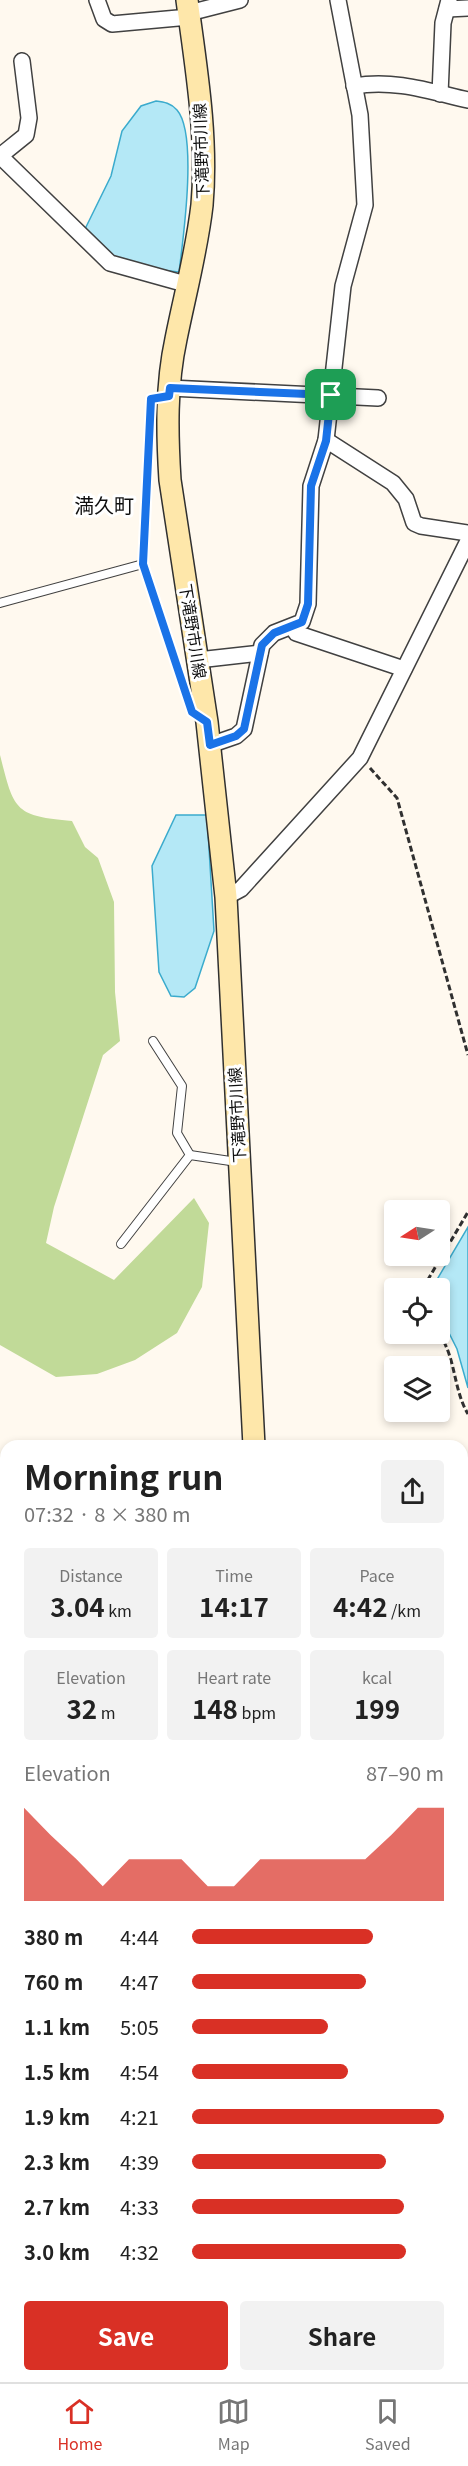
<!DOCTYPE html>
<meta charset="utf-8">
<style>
body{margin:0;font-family:Georgia,"Noto Sans JP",serif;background:#f2f2f2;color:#222;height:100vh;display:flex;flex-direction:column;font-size:22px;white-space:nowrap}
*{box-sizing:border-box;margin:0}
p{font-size:20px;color:#767676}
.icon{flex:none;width:33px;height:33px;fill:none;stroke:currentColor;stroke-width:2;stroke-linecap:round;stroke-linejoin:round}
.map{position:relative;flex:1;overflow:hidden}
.panel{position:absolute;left:0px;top:1440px;width:468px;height:942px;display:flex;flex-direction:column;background:#fff;border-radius:18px 18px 0 0;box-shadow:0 3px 9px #0003}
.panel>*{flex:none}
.needle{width:39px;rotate:258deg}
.tools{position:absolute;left:384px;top:1200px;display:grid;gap:12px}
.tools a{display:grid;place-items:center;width:66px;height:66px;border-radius:6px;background:#fff;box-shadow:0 3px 9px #0003;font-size:30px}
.pin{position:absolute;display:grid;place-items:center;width:51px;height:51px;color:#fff;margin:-26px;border-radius:12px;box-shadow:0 3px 9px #0006}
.round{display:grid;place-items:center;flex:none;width:63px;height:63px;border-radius:6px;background:#f2f2f2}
.overview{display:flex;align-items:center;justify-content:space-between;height:102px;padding:0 24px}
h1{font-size:33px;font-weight:700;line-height:45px}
.stats{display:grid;grid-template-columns:repeat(3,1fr);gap:9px;height:102px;padding:6px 24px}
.stats div{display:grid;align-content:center;border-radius:6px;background:#f2f2f2;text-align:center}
.stats b{font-size:26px;font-weight:700}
.stats small{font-size:16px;font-weight:400}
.stats p{font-size:16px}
.chart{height:168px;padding:12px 24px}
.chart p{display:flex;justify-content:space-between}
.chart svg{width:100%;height:108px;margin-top:6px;fill:#d93025;opacity:.7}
.action{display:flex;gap:12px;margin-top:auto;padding:12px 24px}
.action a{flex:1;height:69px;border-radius:6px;background:#d93025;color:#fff;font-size:24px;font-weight:700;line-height:69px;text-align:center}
.action a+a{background:#f2f2f2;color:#222}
ul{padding:0 24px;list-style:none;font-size:20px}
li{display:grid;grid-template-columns:96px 72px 1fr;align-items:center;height:45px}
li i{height:15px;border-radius:8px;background:#d93025}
.menu{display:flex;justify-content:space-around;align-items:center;height:84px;border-top:2px solid #e0e0e0;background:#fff;font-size:16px;color:#767676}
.menu a{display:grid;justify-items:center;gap:3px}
.menu .current{color:#d93025}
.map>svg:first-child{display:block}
.forest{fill:#c1da98}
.water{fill:#b4e8f6;stroke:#3babcd;stroke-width:1.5}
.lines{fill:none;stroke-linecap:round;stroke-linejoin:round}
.lane-casing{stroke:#414141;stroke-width:10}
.street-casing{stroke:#414141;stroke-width:18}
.secondary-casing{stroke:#303030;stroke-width:24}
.primary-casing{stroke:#1f1f1f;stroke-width:26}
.path{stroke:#303030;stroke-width:3;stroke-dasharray:6 3;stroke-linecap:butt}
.lane{stroke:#fff;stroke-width:8}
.street{stroke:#fff;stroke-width:15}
.secondary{stroke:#fee7aa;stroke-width:21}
.primary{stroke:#f8bc66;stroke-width:22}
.route-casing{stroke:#fff;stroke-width:12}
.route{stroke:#1a73e8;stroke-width:8}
.labels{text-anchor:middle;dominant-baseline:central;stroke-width:6;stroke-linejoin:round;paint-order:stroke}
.street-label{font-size:16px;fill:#0e0e0e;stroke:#fff}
.quarter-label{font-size:20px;fill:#0e0e0e;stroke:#fff}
</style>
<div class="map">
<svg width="468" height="2382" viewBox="0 0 468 2382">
<rect width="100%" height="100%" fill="#fff9ef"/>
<path class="forest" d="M 0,755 C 14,810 14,816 72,821 L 85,847 L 98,858 L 114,902 L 115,992 L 120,1041 L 103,1055 L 54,1207 L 46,1243 L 114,1280 L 194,1198 L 209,1223 L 202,1287 L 177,1333 L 135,1360 L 97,1374 L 56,1377 L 0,1345 Z"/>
<g class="water">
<path d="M 156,101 C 164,102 171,103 177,110 C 198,134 183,240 179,272 L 152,269 L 114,257 L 85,229 L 111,176 L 122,131 L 141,106 Z"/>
<polygon points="176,815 207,815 214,931 195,988 184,997 171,996 159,972 152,866"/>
<polygon points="468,1227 468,1388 457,1349 440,1315 440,1288 432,1288"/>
<polygon points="462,1635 468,1635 468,2021 462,2020"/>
<polygon points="462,2321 468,2327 468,2382 277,2382 274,2376 462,2376"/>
</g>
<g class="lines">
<g class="lane-casing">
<g id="lane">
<polyline points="167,397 151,400 143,564 192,712 204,720"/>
<polyline points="0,603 143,564"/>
<polyline points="153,1041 182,1086 177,1133 190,1155"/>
<polyline points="121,1244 190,1155 237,1162"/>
</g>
</g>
<g class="street-casing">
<g id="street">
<polyline points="97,0 104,19 112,24 189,17"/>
<polyline points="447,9 468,8"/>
<polyline points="189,13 240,0"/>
<polyline points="22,61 29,118 26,135 0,156 110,263 189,285"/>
<path d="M 354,86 C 394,79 429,91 468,100"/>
<polyline points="440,94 443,23 449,0"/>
<polyline points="170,388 378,398"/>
<polyline points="326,440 393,483 406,499 414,523 421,526 468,533"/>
<polyline points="293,627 296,633 404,669"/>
<polyline points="198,660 260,653"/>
<polyline points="210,745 236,736 244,729 262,645 274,633 302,622 308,604 311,486 326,440 343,286 365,205 360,115 338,0"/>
<polyline points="226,897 241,889 360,758 468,541"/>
<polyline points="0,2345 6,2349"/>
</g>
</g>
<g class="secondary-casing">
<g id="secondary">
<path d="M 187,0 C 196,67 208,137 202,205 C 197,250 185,294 176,339 C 166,385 167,433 170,480 L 207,722 L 226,897 L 254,1446"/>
<polyline points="0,2000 6,2001"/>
<polyline points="462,2292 468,2298"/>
<polyline points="51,2382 55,2376"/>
</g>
</g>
<g class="primary-casing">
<g id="primary">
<polyline points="0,1545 6,1545"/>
<polyline points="462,1547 468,1547"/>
</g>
</g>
<g class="path">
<polyline points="370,768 397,798 468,1055"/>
<polyline points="423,1288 468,1212"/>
<path d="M 439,1334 C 456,1357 453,1389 468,1414"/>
<polyline points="0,1673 6,1673"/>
<polyline points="462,2035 468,2037"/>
</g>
<use href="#lane" class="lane"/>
<use href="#street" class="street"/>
<use href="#secondary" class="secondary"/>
<use href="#primary" class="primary"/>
</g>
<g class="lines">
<g class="route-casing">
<polygon id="route" points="170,388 331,395 326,441 311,486 308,604 302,622 274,633 262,645 244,729 236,736 210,745 207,722 192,712 143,564 151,399 169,396"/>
</g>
<use href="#route" class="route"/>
</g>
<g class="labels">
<g class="street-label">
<text transform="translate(200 151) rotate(-92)">下滝野市川線</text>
<text transform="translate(194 631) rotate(81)">下滝野市川線</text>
<text transform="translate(236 1115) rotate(-93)">下滝野市川線</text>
</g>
<g class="quarter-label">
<text x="104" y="504">満久町</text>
</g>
</g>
</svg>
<div class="tools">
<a><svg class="needle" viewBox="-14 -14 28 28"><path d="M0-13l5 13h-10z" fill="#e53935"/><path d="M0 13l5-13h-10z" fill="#767676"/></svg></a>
<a><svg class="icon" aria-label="locate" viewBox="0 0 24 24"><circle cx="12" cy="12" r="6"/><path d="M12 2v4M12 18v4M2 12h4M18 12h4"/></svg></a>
<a><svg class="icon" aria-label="layers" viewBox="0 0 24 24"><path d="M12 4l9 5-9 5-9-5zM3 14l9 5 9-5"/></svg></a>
</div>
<div class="pin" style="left:331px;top:395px;background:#1e9e55"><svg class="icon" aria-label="arrive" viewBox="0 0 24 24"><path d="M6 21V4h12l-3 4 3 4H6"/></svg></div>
<section class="panel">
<div class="overview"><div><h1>Morning run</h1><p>07:32 · 8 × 380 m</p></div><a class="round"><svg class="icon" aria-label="share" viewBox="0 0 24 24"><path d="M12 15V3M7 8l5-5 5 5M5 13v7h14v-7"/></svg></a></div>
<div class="stats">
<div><p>Distance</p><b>3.04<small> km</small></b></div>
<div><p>Time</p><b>14:17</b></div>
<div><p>Pace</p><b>4:42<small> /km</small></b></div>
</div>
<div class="stats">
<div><p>Elevation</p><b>32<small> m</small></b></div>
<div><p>Heart rate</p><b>148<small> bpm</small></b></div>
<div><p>kcal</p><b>199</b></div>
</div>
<div class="chart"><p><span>Elevation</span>87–90 m</p>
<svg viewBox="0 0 160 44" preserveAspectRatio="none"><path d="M0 44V6L10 17L20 27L30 38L40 27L50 27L60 27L70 38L80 38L90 27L100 27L110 27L120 27L130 27L140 17L150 6L160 6V44z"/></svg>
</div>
<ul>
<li><b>380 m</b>4:44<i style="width:72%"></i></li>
<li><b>760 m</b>4:47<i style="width:69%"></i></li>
<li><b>1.1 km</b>5:05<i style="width:54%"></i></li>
<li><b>1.5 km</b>4:54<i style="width:62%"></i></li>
<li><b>1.9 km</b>4:21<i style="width:100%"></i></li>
<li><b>2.3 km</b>4:39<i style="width:77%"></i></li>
<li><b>2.7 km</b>4:33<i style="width:84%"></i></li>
<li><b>3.0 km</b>4:32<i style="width:85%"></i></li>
</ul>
<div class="action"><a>Save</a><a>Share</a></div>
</section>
</div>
<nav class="menu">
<a class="current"><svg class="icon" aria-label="home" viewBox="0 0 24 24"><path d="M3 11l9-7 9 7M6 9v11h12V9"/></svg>Home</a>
<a><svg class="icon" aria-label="map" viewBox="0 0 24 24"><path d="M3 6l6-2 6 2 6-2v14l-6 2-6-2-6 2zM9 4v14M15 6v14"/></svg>Map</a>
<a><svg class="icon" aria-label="saved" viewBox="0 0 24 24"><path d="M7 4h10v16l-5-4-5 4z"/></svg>Saved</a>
</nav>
